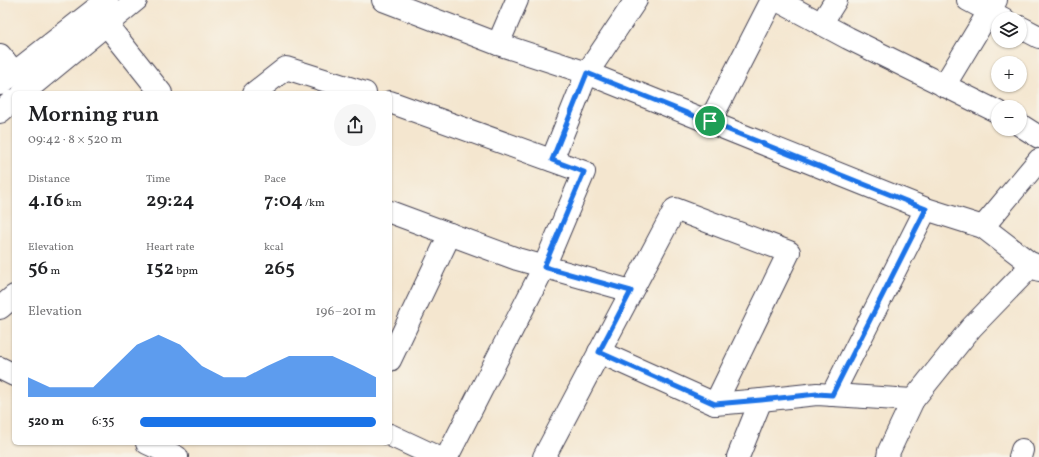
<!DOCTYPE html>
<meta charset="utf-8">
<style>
body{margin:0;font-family:Vollkorn,serif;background:#f6f6f6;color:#202124;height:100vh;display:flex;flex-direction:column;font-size:15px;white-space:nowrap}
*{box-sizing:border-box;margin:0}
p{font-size:13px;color:#757577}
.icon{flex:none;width:22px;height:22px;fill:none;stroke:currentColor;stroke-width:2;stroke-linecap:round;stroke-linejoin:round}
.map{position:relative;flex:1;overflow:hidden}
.sheet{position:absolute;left:12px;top:91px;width:380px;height:354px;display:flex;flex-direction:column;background:#fff;border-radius:6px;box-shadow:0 1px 3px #0004}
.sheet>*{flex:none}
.tools{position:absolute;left:991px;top:12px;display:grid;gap:8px}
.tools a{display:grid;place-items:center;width:36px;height:36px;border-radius:50%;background:#fff;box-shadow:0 1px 3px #0004;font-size:20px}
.pin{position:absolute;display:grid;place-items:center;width:34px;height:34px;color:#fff;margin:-17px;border:2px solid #fff;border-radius:50%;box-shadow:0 1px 4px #0007}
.round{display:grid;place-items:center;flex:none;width:42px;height:42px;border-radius:21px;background:#f6f6f6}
.summary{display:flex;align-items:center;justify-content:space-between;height:68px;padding:0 16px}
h1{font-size:22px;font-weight:600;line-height:30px}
.metrics{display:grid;grid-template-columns:repeat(3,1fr);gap:6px;height:68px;padding:4px 16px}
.metrics div{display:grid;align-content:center}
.metrics b{font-size:20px;font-weight:600}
.metrics small{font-size:11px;font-weight:400}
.metrics p{font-size:11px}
.chart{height:112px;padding:8px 16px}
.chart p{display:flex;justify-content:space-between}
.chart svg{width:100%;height:72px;margin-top:4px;fill:#1a73e8;opacity:.7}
ul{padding:0 16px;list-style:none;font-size:13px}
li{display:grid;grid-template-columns:64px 48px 1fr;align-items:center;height:30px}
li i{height:10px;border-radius:5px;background:#1a73e8}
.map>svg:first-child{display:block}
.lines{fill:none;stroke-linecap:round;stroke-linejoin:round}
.minor-casing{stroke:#423f51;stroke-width:24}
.major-casing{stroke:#423f51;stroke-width:24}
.minor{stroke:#fff;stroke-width:22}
.major{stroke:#fff;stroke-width:22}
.route-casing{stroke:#fff;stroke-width:8}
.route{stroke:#1a73e8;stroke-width:5}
</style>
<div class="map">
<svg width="1039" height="457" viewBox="0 0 1039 457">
<rect width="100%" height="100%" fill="#f7f3e8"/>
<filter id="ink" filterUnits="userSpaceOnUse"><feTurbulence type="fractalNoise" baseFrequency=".025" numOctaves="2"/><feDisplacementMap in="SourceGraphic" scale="8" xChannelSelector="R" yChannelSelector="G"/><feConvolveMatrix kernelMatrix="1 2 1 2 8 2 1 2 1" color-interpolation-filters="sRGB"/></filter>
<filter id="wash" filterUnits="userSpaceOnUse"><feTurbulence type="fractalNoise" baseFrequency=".012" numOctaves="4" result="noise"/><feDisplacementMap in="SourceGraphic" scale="16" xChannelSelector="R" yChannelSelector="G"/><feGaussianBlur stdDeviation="0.9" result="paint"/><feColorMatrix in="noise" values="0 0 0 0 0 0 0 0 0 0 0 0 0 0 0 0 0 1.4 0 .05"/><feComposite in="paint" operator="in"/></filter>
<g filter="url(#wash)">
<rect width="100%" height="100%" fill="#f4e6cf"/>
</g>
<g filter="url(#ink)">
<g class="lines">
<g class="minor-casing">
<g id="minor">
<polyline points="383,0 498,44 587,73 926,209 983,227 1039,270"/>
<polyline points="777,0 848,38 998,112"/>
<polyline points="968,0 1004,19"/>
<polyline points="95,10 161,93"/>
<polyline points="821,24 836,0"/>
<polyline points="1020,27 1039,37"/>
<polyline points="498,44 517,0"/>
<polyline points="0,55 14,72"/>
<polyline points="944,86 996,0"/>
<polyline points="254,93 286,68 365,93"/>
<polyline points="390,102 584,172 544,267 447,457"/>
<polyline points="710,121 772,0"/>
<polyline points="1020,125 1039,137"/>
<polyline points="552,160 587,73 636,0"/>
<polyline points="390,212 517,259 631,291"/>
<polyline points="983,227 1039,160"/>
<polyline points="0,308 14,296"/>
<polyline points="599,352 715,404 761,400 817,394 913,400"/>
<polyline points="390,360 450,234"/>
<polyline points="0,368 14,375"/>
<polyline points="832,395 926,209"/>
<polyline points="390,435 437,457"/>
<polyline points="147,443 177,457"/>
<polyline points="544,457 675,209 789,252 715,404"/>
<polyline points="738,457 761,400"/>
<polyline points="888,457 889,451 913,400 971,328 1033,264"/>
<polyline points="1020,457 1022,450"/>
</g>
</g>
<g class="major-casing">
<g id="major">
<polyline points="0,84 107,0"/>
<polyline points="23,93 136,0"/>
<polyline points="0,112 14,100"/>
</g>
</g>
<use href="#minor" class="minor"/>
<use href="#major" class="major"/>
</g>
</g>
<g class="lines" filter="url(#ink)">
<g class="route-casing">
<polygon id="route" points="587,73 926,209 832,395 817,394 761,400 715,404 599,352 631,291 544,267 584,172 552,160"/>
</g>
<use href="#route" class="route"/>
</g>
</svg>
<div class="tools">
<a><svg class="icon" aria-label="layers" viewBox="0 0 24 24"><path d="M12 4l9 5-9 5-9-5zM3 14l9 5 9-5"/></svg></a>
<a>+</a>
<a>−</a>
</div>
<div class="pin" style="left:710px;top:121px;background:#1e9e55"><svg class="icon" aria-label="arrive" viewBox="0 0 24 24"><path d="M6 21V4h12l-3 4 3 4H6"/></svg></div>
<section class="sheet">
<div class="summary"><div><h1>Morning run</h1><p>09:42 · 8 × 520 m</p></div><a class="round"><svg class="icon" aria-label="share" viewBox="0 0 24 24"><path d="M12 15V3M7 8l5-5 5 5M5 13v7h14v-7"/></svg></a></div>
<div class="metrics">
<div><p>Distance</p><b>4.16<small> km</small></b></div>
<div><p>Time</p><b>29:24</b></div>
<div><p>Pace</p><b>7:04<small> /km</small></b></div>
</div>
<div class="metrics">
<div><p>Elevation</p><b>56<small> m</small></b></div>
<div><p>Heart rate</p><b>152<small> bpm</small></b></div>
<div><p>kcal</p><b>265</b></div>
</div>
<div class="chart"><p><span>Elevation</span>196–201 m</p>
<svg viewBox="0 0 160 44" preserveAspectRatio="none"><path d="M0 44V32L10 38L20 38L30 38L40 25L50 12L60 6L70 12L80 25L90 32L100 32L110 25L120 19L130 19L140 19L150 25L160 32V44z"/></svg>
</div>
<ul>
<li><b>520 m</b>6:35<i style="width:100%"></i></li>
</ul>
</section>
</div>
